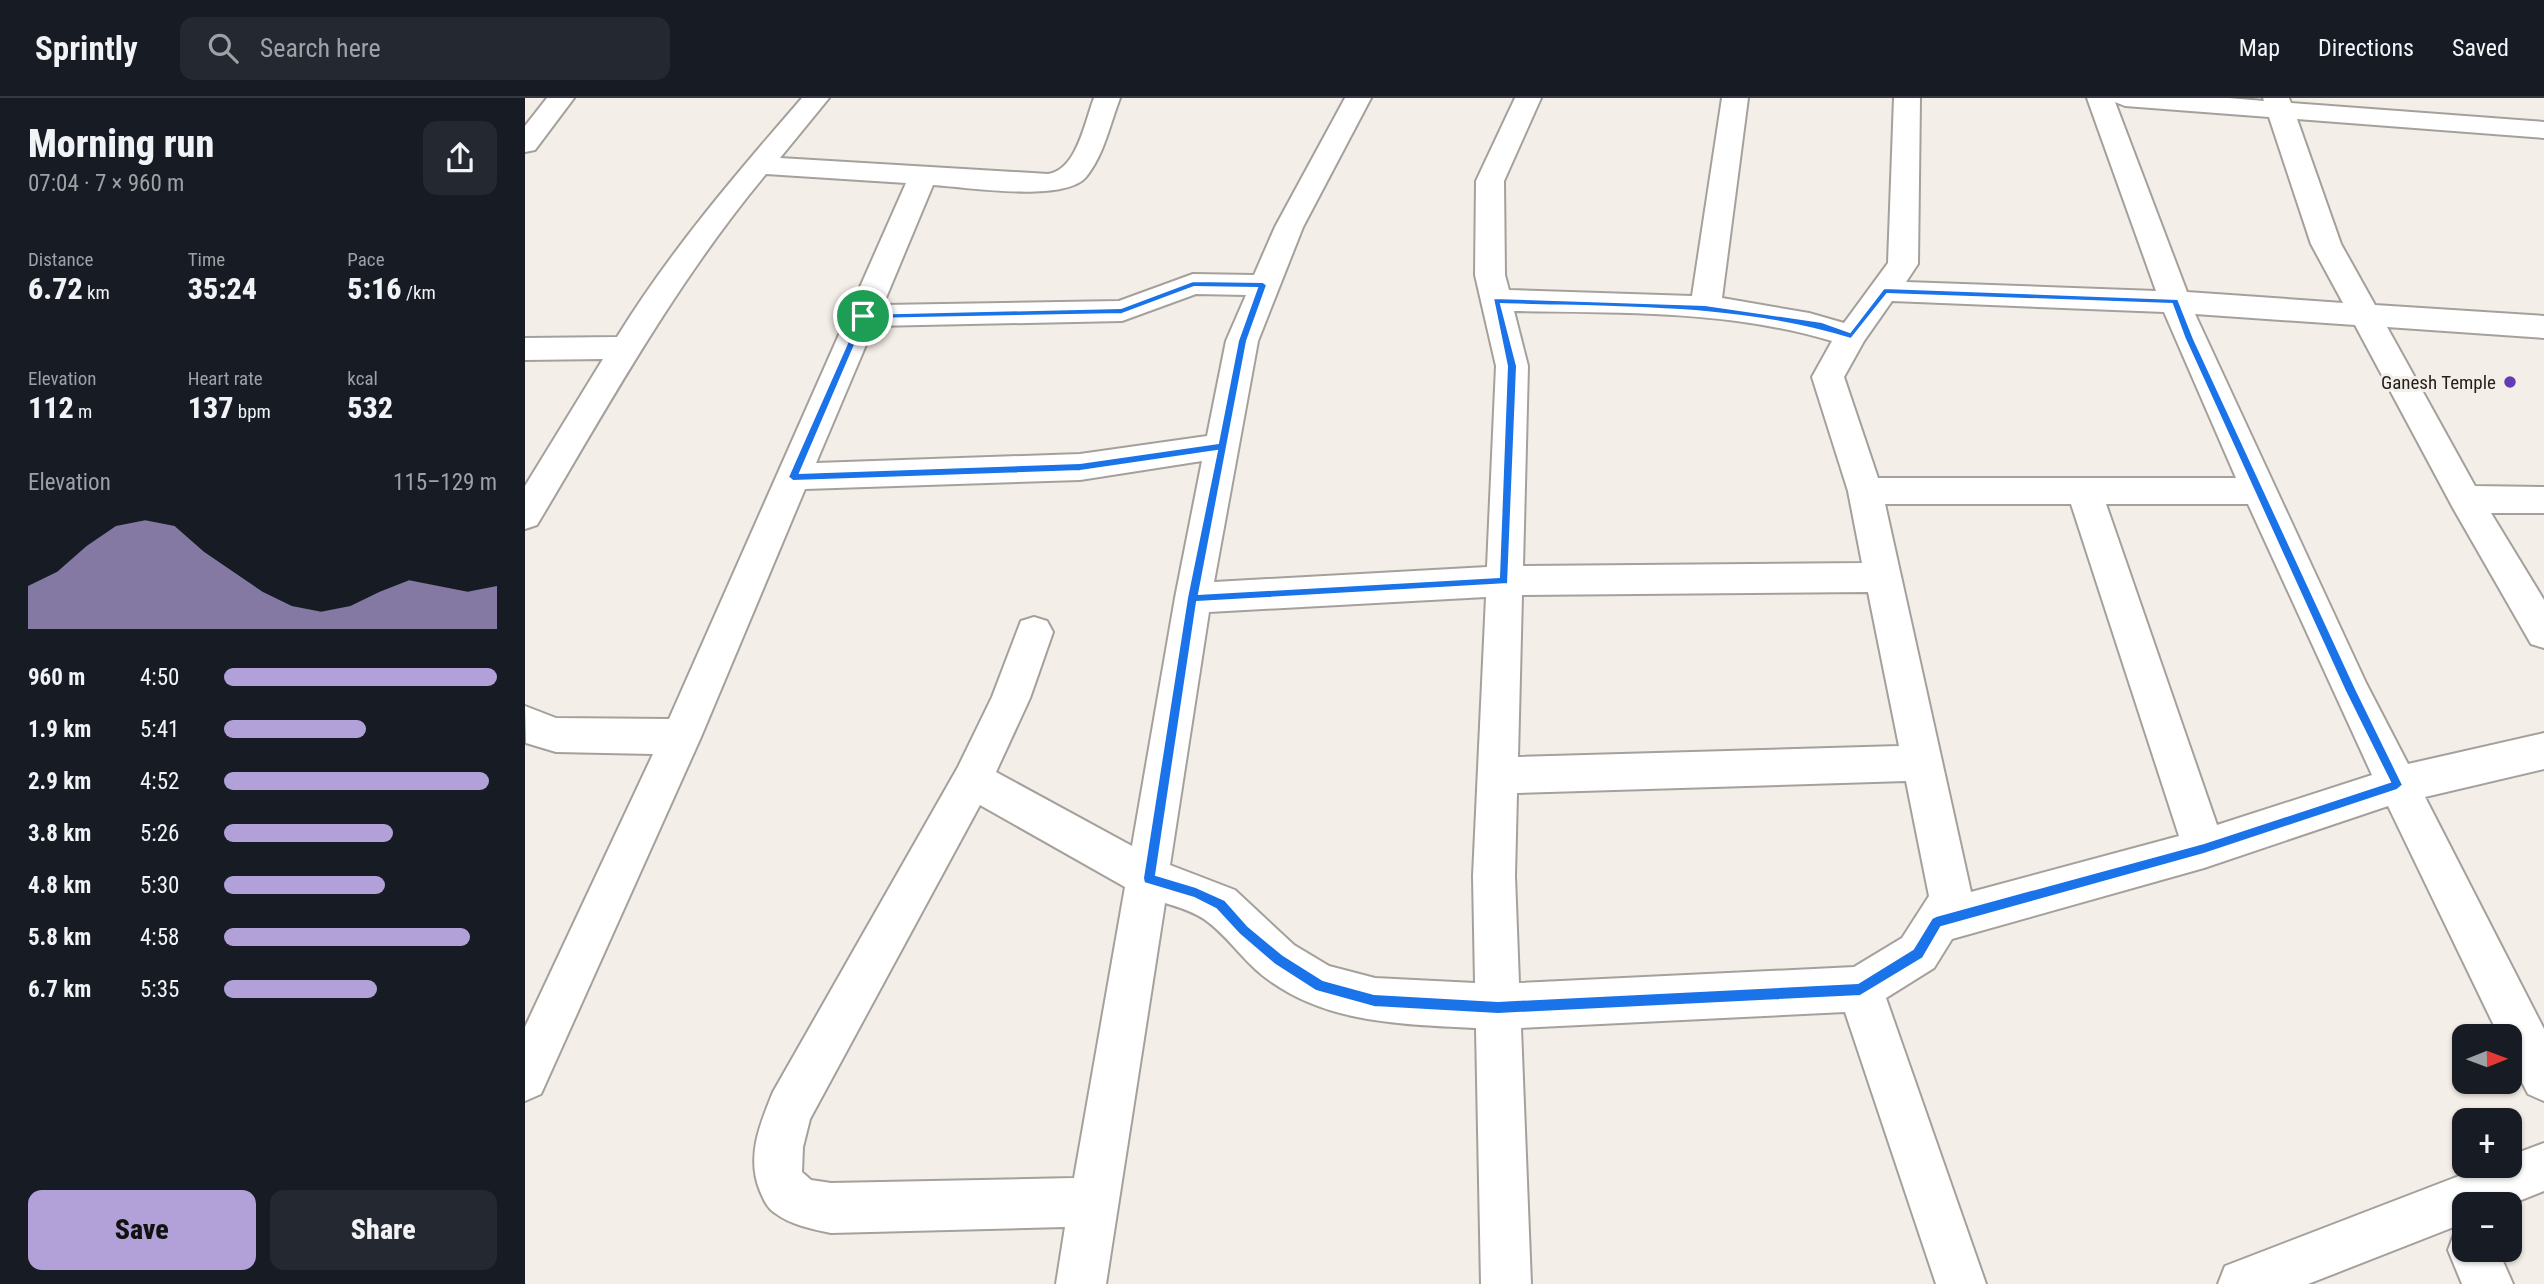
<!DOCTYPE html>
<meta charset="utf-8">
<style>
body{margin:0;font-family:"Roboto Condensed",sans-serif;background:#242831;color:#f1f3f6;height:100vh;display:flex;flex-direction:column;font-size:26px;white-space:nowrap}
*{box-sizing:border-box;margin:0}
p{font-size:23px;color:#9ea1a6}
.icon{flex:none;width:38px;height:38px;fill:none;stroke:currentColor;stroke-width:2;stroke-linecap:round;stroke-linejoin:round}
.map{position:relative;flex:1;overflow:hidden}
.side{display:flex;flex-direction:column;background:#171b24;width:525px}
.side>*{flex:none}
.needle{width:46px;rotate:89deg}
.controls{position:absolute;left:1927px;top:926px;display:grid;gap:14px}
.controls a{display:grid;place-items:center;width:70px;height:70px;border-radius:14px;background:#171b24;box-shadow:0 2px 5px #0004;font-size:35px}
.pin{position:absolute;display:grid;place-items:center;width:60px;height:60px;color:#fff;margin:-30px;border:4px solid #fff;border-radius:50%;box-shadow:0 2px 7px #0007}
.round{display:grid;place-items:center;flex:none;width:74px;height:74px;border-radius:14px;background:#242831}
.summary{display:flex;align-items:center;justify-content:space-between;height:119px;padding:0 28px}
h1{font-size:38px;font-weight:800;line-height:52px}
.stats{display:grid;grid-template-columns:repeat(3,1fr);gap:10px;height:119px;padding:7px 28px}
.stats div{display:grid;align-content:center}
.stats b{font-size:30px;font-weight:800}
.stats small{font-size:19px;font-weight:400}
.stats p{font-size:19px}
.chart{height:196px;padding:14px 28px}
.chart p{display:flex;justify-content:space-between}
.chart svg{width:100%;height:126px;margin-top:7px;fill:#b1a1d8;opacity:.7}
.button{display:flex;gap:14px;margin-top:auto;padding:14px 28px}
.button a{flex:1;height:80px;border-radius:14px;background:#b1a1d8;color:#111;font-size:28px;font-weight:800;line-height:80px;text-align:center}
.button a+a{background:#242831;color:#f1f3f6}
ul{padding:0 28px;list-style:none;font-size:23px}
li{display:grid;grid-template-columns:112px 84px 1fr;align-items:center;height:52px}
li i{height:18px;border-radius:9px;background:#b1a1d8}
header{display:flex;align-items:center;gap:42px;box-sizing:border-box;height:98px;padding:0 35px;background:#171b24;border-bottom:2px solid #363941}
header strong{font-size:33px}
nav{display:flex;gap:38px;margin-inline-start:auto;font-size:24px}
.search{width:490px;height:63px;background:#242831;display:flex;align-items:center;gap:18px;box-sizing:border-box;padding:0 24px;border-radius:14px;color:#9ea1a6;font-size:26px}
main{display:flex;flex:1;min-height:0}
.map>svg:first-child{display:block}
.lines{fill:none;stroke-linecap:round;stroke-linejoin:round}
.street-casing{stroke:#a5a09b;stroke-width:4}
.secondary-casing{stroke:#a5a09b;stroke-width:4}
.street{fill:#fff;fill-rule:evenodd}
.secondary{fill:#fff;fill-rule:evenodd}
.route{fill:#1a73e8;stroke:#fff;stroke-width:2;fill-rule:evenodd}
.poi-dot{fill:#633cb4;stroke:#f4eee8;stroke-width:2.5}
.labels{text-anchor:middle;dominant-baseline:central;stroke-width:6;stroke-linejoin:round;paint-order:stroke}
.poi-label{font-size:19px;fill:#211f1d;stroke:#f4eee8;text-anchor:end}
</style>
<header>
<strong>Sprintly</strong>
<div class="search"><svg class="icon" aria-label="search" viewBox="0 0 24 24"><circle cx="10" cy="10" r="6"/><path d="M15 15l6 6"/></svg>Search here</div>
<nav><a>Map</a><a>Directions</a><a>Saved</a></nav>
</header>
<main>
<section class="side">
<div class="summary"><div><h1>Morning run</h1><p>07:04 · 7 × 960 m</p></div><a class="round"><svg class="icon" aria-label="share" viewBox="0 0 24 24"><path d="M12 15V3M7 8l5-5 5 5M5 13v7h14v-7"/></svg></a></div>
<div class="stats">
<div><p>Distance</p><b>6.72<small> km</small></b></div>
<div><p>Time</p><b>35:24</b></div>
<div><p>Pace</p><b>5:16<small> /km</small></b></div>
</div>
<div class="stats">
<div><p>Elevation</p><b>112<small> m</small></b></div>
<div><p>Heart rate</p><b>137<small> bpm</small></b></div>
<div><p>kcal</p><b>532</b></div>
</div>
<div class="chart"><p><span>Elevation</span>115–129 m</p>
<svg viewBox="0 0 160 44" preserveAspectRatio="none"><path d="M0 44V29L10 24L20 15L30 8L40 6L50 8L60 17L70 24L80 31L90 36L100 38L110 36L120 31L130 27L140 29L150 31L160 29V44z"/></svg>
</div>
<ul>
<li><b>960 m</b>4:50<i style="width:100%"></i></li>
<li><b>1.9 km</b>5:41<i style="width:52%"></i></li>
<li><b>2.9 km</b>4:52<i style="width:97%"></i></li>
<li><b>3.8 km</b>5:26<i style="width:62%"></i></li>
<li><b>4.8 km</b>5:30<i style="width:59%"></i></li>
<li><b>5.8 km</b>4:58<i style="width:90%"></i></li>
<li><b>6.7 km</b>5:35<i style="width:56%"></i></li>
</ul>
<div class="button"><a>Save</a><a>Share</a></div>
</section>
<div class="map">
<svg width="2019" height="1186" viewBox="0 0 2019 1186">
<rect width="100%" height="100%" fill="#f4eee8"/>
<g class="lines">
<g class="street-casing">
<g id="street">
<polygon points="22,0 49,0 10,52 0,54 0,28"/>
<path d="M 277,0 L 304,0 L 255,60 L 523,76 C 552,72 560,23 569,0 L 595,0 C 585,26 579,57 561,79 C 539,105 441,89 408,87 L 358,207 L 594,203 L 668,176 L 729,177 L 750,129 L 820,0 L 846,0 L 778,129 L 733,243 L 689,484 L 962,469 L 971,268 L 950,177 L 951,83 L 990,0 L 1016,0 L 979,83 L 980,177 L 984,192 L 1167,198 L 1197,0 L 1223,0 L 1197,200 L 1284,215 L 1319,225 L 1363,165 L 1369,0 L 1395,0 L 1393,166 L 1381,184 L 1631,193 L 1562,0 L 1704,0 L 1739,3 L 1738,0 L 1764,0 L 1766,5 L 2019,24 L 2019,40 L 1772,21 L 1816,146 L 1850,207 L 2019,218 L 2019,240 L 1862,229 L 1950,388 L 2019,389 L 2019,415 L 1966,415 L 2019,502 L 2019,550 L 2006,546 L 1928,410 L 1830,227 L 1670,216 L 1841,585 L 1883,666 L 2019,635 L 2019,671 L 1900,699 L 2019,931 L 2019,1003 L 2003,996 L 1984,959 L 1984,938 L 1974,938 L 1863,708 L 1679,770 L 1427,841 L 1409,870 L 1361,900 L 1461,1186 L 1411,1186 L 1320,914 L 996,930 L 1006,1186 L 956,1186 L 951,930 C 876,926 799,926 737,877 C 716,860 701,836 679,821 C 667,813 653,809 640,805 L 581,1186 L 531,1186 L 540,1129 L 306,1135 C 287,1131 266,1127 250,1115 C 242,1110 239,1102 235,1093 C 221,1059 235,1026 248,994 L 433,669 L 467,599 L 496,523 L 509,519 L 522,523 L 528,534 L 505,600 L 471,674 L 607,748 L 650,500 L 677,363 L 555,382 L 280,391 L 176,639 L 16,996 L 0,1003 L 0,929 L 128,656 L 31,654 L 1,645 L 0,608 L 31,620 L 144,621 L 381,85 L 241,76 C 151,184 84,306 12,427 L 0,431 L 0,388 L 78,261 L 0,262 L 0,240 L 92,239 C 145,153 211,76 277,0 ZM 1590,4 L 1600,8 L 1744,19 L 1786,146 L 1818,205 L 1662,194 ZM 671,196 L 721,197 L 701,243 L 682,338 L 555,356 L 291,365 L 349,228 L 597,223 ZM 1367,203 L 1639,214 L 1711,380 L 1353,380 L 1319,279 L 1339,243 ZM 989,213 C 1096,215 1204,212 1307,243 L 1287,279 L 1323,393 L 1337,465 L 998,468 L 1003,268 ZM 1360,406 L 1546,406 L 1654,738 L 1446,794 ZM 1581,406 L 1723,406 L 1847,677 L 1692,727 ZM 1343,494 L 1374,648 L 993,659 L 997,497 ZM 961,499 L 948,778 L 950,885 L 850,880 L 804,868 L 769,847 L 710,792 L 645,767 L 684,514 ZM 1381,683 L 1404,798 L 1377,840 L 1329,869 L 994,885 L 990,778 L 992,695 ZM 455,707 L 600,789 L 549,1080 L 306,1085 L 286,1082 L 277,1074 L 278,1049 L 285,1021 Z"/>
<polygon points="1939,1131 1939,1152 1973,1152 1988,1186 1937,1186 1923,1152 1930,1134"/>
</g>
</g>
<g class="secondary-casing">
<polygon id="secondary" points="2019,1045 2019,1093 1984,1107 1939,1106 1939,1125 1783,1186 1693,1186 1700,1168 1960,1068 1984,1068 1984,1058"/>
</g>
<use href="#street" class="street"/>
<use href="#secondary" class="secondary"/>
</g>
<path class="route" d="M 668,183 L 738,184 L 742,187 L 722,243 L 674,496 L 974,479 L 982,268 L 968,200 L 1180,207 L 1297,224 L 1325,234 L 1359,190 L 1653,201 L 1669,241 L 1831,591 L 1878,687 L 1872,692 L 1679,756 L 1416,829 L 1398,860 L 1335,898 L 973,916 L 849,909 L 791,893 L 749,866 L 714,836 L 691,811 L 669,800 L 619,785 L 618,780 L 662,500 L 692,353 L 555,373 L 268,383 L 263,379 L 335,216 L 596,210 ZM 669,189 L 732,190 L 713,243 L 693,345 L 555,365 L 275,375 L 341,221 L 597,216 ZM 1362,196 L 1647,206 L 1660,241 L 1820,593 L 1865,684 L 1679,745 L 1411,818 L 1407,820 L 1388,851 L 1333,885 L 973,903 L 849,896 L 798,882 L 758,857 L 723,828 L 700,802 L 671,789 L 631,777 L 672,504 L 983,486 L 992,268 L 976,206 C 1093,210 1214,206 1326,241 Z"/>
<circle class="poi-dot" cx="1985" cy="284" r="7"/>
<g class="labels">
<g class="poi-label">
<text x="1971" y="284">Ganesh Temple</text>
</g>
</g>
</svg>
<div class="controls">
<a><svg class="needle" viewBox="-14 -14 28 28"><path d="M0-13l5 13h-10z" fill="#e53935"/><path d="M0 13l5-13h-10z" fill="#9ea1a6"/></svg></a>
<a>+</a>
<a>−</a>
</div>
<div class="pin" style="left:338px;top:218px;background:#1e9e55"><svg class="icon" aria-label="arrive" viewBox="0 0 24 24"><path d="M6 21V4h12l-3 4 3 4H6"/></svg></div>
</div>
</main>
